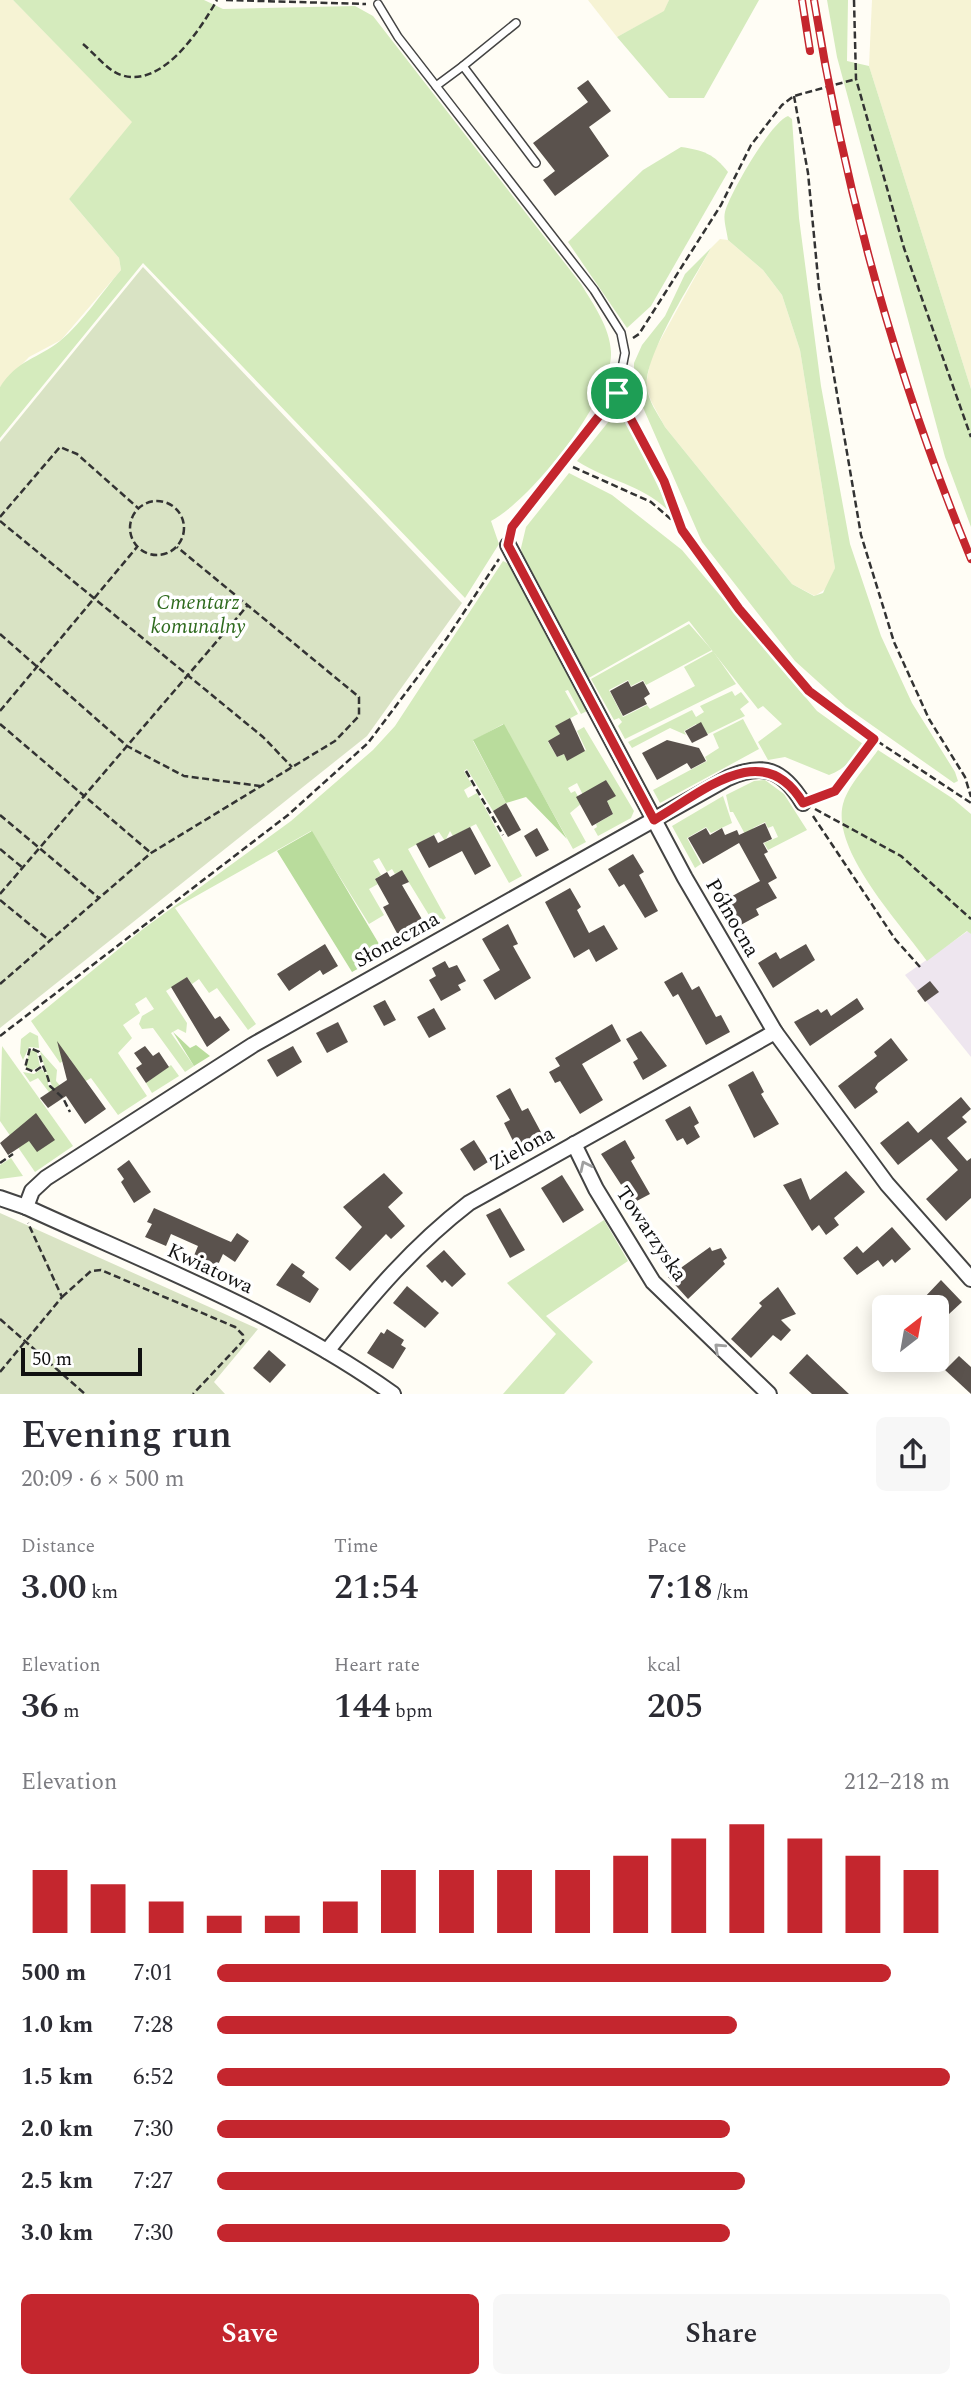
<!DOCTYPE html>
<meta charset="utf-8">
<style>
body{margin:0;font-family:Spectral,serif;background:#f7f7f7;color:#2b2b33;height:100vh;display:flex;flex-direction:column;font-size:26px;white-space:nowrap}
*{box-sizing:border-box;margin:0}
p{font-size:23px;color:#7c7c81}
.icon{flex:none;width:38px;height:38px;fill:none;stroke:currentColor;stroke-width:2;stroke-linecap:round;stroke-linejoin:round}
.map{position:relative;height:1394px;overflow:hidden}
.details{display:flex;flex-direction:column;background:#fff;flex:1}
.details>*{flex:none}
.needle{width:46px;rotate:31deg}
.fabs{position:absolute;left:872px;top:1295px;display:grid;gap:14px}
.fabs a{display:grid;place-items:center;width:77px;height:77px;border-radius:10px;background:#fff;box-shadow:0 4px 18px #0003;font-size:35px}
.scale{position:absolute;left:21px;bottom:18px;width:121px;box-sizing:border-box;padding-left:7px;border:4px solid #111;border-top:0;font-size:19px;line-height:24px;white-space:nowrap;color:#111;-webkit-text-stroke:5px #fff;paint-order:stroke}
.pin{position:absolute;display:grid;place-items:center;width:60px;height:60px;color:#fff;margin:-30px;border:4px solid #fff;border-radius:50%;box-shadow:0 2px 7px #0007}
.round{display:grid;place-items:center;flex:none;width:74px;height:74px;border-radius:10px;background:#f7f7f7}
.summary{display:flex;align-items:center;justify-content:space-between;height:119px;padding:0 21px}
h1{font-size:38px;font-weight:600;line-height:52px}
.figures{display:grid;grid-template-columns:repeat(3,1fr);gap:10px;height:119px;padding:7px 21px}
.figures div{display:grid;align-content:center}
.figures b{font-size:35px;font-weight:600}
.figures small{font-size:19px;font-weight:400}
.figures p{font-size:19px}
.chart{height:196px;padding:14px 21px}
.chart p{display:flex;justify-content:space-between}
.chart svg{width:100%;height:126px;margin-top:7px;stroke:#c4262e;stroke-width:6}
.button{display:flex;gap:14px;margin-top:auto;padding:14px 21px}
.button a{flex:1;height:80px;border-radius:10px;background:#c4262e;color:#fff;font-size:28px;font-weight:600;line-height:80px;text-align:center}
.button a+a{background:#f7f7f7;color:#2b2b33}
ul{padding:0 21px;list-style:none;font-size:23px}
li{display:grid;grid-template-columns:112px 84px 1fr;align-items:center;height:52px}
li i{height:18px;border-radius:9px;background:#c4262e}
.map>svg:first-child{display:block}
.industrial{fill:#eee6ef}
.farmland{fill:#f6f3d4}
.green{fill:#d5ebbd}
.forest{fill:#b9dc9c}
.cemetery{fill:#d9e3c4}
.building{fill:#5a524d}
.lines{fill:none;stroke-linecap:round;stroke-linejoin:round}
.service-casing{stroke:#444;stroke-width:10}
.minor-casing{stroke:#444;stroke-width:18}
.path{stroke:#333;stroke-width:2.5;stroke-dasharray:7 3.5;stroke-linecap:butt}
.service{stroke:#fff;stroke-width:7}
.minor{stroke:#fff;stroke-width:14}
.rail-casing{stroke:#c4262e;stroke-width:8}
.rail{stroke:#fff;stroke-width:5;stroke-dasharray:16;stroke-linecap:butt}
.oneway{stroke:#a0a0a0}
.route-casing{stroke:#fff;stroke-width:14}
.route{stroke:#c4262e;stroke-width:9}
.labels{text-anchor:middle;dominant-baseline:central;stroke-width:7;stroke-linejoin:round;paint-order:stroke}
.park-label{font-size:21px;font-style:italic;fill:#2f6b1f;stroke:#fff}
.street-label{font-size:21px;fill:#111;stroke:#fff}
</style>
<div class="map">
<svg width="971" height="1394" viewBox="0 0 971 1394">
<rect width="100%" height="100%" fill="#fffdf5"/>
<polygon class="industrial" points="968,931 971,934 971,1057 905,975"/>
<g class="farmland">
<polygon points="0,0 13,0 133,122 69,199 119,258 121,270 61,340 29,357 0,387"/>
<polygon points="588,0 669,0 665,11 617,37"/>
<polygon points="872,0 971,0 971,389 869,66"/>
<polygon points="720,239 728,240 763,270 782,295 800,350 835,568 827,588 815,596 792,584 665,427 651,401 646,385 651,357 711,248"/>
</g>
<g class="green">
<path d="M 13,0 L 204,0 L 223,9 L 355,6 L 373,16 L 581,284 C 593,304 610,327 611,352 C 613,398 531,500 491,521 L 499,544 L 465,598 L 143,263 L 0,438 L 0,387 C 17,360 39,358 60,341 C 83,322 102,292 121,270 L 119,258 L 69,199 L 132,122 Z"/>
<polygon points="669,0 759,0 704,98 669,98 617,37 664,11"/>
<polygon points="827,0 848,0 847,61 869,66 971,389 971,527 945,457 837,57"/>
<path d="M 788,116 L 792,119 L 799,218 L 821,386 L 850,544 L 881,636 L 912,703 L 955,772 L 958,781 L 954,783 L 846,707 L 795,661 L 702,542 L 634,387 L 634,363 L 642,345 L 665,316 L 685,274 L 711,248 C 695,277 643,357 647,387 C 648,401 658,414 665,427 L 792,584 L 814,596 L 823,593 L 835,568 L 800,350 L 782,295 L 763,270 L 728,240 C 727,232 723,220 725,212 C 730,193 771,122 788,116 Z"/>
<path d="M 681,147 C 703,150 714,154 728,172 L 651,306 L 627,328 L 568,242 L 643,170 Z"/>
<path d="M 613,416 L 627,423 L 671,513 C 641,483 611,483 577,461 Z"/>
<path d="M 569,473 L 612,495 L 682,550 L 817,711 L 863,744 C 854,758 845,769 829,775 L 785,757 L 768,760 L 758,742 L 782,724 L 763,706 L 758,709 L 689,621 L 587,679 L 523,560 L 521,548 L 526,527 Z"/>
<polygon points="503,561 509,564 587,711 581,714 568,690 565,691 578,714 556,726 560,734 548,742 557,757 564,754 568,760 586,750 577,731 584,727 634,811 631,818 598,836 594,829 597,827 596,824 613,814 607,801 615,796 606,780 584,797 577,783 568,788 571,793 575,791 582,803 570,813 586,842 573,849 503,724 473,741 506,803 493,811 467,769 464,771 472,785 464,790 468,798 477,793 522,876 509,883 476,824 453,836 450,831 445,841 439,832 408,849 446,918 435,925 402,871 395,874 392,869 387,872 379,858 373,861 381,875 375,879 378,884 369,889 384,915 369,924 311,831 175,908 256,1024 248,1030 217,988 209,993 199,979 192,984 187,977 166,991 187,1023 186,1033 178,1029 171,1033 194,1066 185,1072 153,1028 142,1029 139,1024 142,1016 154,1009 146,997 135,1004 140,1013 123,1025 132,1038 118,1053 147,1096 118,1115 91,1078 84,1082 69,1057 60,1063 31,1021 143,929 291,821 373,750 395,726"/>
<polygon points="689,624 712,650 646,685 643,680 631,686 628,680 609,690 623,717 647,705 650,709 695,686 684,667 713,651 736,684 625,739 618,726 622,722 619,718 614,720 591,679"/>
<polygon points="732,691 735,696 741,692 749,702 740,709 745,716 708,734 696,724 684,731 686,735 670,728 632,748 628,742 692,710 696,717 704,712 700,706"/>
<polygon points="743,719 759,749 660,803 653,790 707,761 705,757 719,748 713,734"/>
<path d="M 878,750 L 952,798 L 971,814 L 971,934 L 967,931 L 927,961 C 901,924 831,851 843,804 C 848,785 867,766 878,750 Z"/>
<polygon points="765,780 784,794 807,830 768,850 764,843 778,837 773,826 768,828 765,822 753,828 758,843 752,847 733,812 730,812 726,795 754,781"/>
<polygon points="723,796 732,823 711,833 706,827 687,838 701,864 695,868 672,826"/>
<polygon points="30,1032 38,1036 39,1048 29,1047 23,1060 20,1053 21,1039"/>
<polygon points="2,1046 73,1146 35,1172 0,1121"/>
<polygon points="36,1049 40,1066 31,1071 25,1066 30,1051"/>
<path d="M 40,1051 L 57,1070 L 56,1081 L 62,1088 L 55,1090 C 50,1084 42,1060 40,1051 Z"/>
<polygon points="171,1065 179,1076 152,1093 146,1083"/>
<polygon points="41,1069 47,1074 48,1085 54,1092 52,1096 38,1078 30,1082 23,1072 34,1074"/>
<polygon points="11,1158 23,1176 0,1179 0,1165"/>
<polygon points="604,1220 628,1261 546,1316 593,1362 564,1394 503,1394 556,1334 507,1283"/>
</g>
<g class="forest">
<polygon points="504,724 567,839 526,797 506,803 473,740"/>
<polygon points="312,831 385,954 372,961 367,954 362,957 365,965 352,972 277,851"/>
<polygon points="173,1032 190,1048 196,1045 210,1056 194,1066"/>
</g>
<g class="cemetery">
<polygon points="143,267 462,603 367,736 0,1028 0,442"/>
<polygon points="0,1213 258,1329 214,1382 225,1394 0,1394"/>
</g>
<g class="building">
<polygon points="588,80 611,111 589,127 609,156 555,196 543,180 555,171 533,143 588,102 577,88"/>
<polygon points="628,681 631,687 643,681 650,694 644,698 647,704 623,716 610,691"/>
<polygon points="570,718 585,751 567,761 564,754 557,757 548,741 560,734 555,726"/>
<polygon points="701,722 708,735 692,743 685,731"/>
<polygon points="667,740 699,748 706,761 691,769 687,763 657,780 642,753"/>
<polygon points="606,780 616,796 607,801 613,814 592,826 576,797"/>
<polygon points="506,803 521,830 508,837 493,811"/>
<polygon points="765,823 772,839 763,843 768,852 764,854 777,878 768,883 777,898 756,909 759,915 737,927 723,901 760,881 739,843 703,864 688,838 706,828 710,835 722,828 725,835 737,830 739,835"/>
<polygon points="470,827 491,866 475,875 462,851 429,868 416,844 434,835 438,843"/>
<polygon points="537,828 549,850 536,857 524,836"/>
<polygon points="633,854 644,872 639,875 658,911 645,918 624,884 619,887 608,869"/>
<polygon points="402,870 409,882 402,885 423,921 398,935 383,907 389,904 375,879 387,872 390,877"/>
<polygon points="570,888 581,907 577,910 589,933 604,925 618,949 596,962 589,949 574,958 545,902"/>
<polygon points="508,924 518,944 513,946 531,978 495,1000 483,980 500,970 482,939"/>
<polygon points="325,944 338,966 323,975 320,970 289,991 277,974"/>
<polygon points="806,944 815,960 773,988 758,963 776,952 780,959"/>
<polygon points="445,961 449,968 457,965 466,981 458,985 461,990 441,1001 429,980 436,976 432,968"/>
<polygon points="682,972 692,990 699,986 716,1017 721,1015 730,1032 706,1045 678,994 673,997 664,982"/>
<polygon points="187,977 215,1019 220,1016 230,1030 207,1047 171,987"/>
<polygon points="930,981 939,992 925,1002 917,991"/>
<polygon points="857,998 864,1009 810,1046 794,1022 818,1009 821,1013 827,1009 831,1016"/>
<polygon points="385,1000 396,1020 384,1026 373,1006"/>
<polygon points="434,1008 446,1029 429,1038 417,1017"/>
<polygon points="338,1022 348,1042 327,1053 316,1033"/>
<polygon points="612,1024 621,1041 582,1064 603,1100 580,1114 560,1081 555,1083 549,1072 560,1066 555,1058"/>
<polygon points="641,1031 667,1066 643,1080 633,1062 638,1059 626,1039"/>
<polygon points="891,1038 908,1060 878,1083 875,1088 878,1092 855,1109 838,1086 877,1056 874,1052"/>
<polygon points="57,1041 106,1109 85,1124 66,1096 48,1108 40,1098 67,1080"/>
<polygon points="145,1046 153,1056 159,1052 169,1067 146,1083 136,1068 142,1064 134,1053"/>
<polygon points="293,1046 302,1062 277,1077 267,1060"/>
<polygon points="753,1071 764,1092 761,1094 779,1124 754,1138 728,1085"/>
<polygon points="510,1088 522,1111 528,1108 542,1134 516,1147 504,1123 510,1120 496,1096"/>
<polygon points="961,1097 971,1109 962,1117 967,1122 947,1138 967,1161 971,1158 971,1198 946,1221 926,1199 958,1170 931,1139 898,1165 880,1143 908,1121 918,1133"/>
<polygon points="690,1106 699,1123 694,1126 700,1137 687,1145 683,1138 677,1141 665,1120"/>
<polygon points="36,1113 55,1140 37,1152 29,1141 8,1155 0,1143"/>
<polygon points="474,1140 488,1162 474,1171 460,1149"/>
<polygon points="625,1140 635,1158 631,1161 650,1194 633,1203 601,1154"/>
<polygon points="129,1160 151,1192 134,1203 121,1182 124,1179 117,1169"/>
<polygon points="846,1171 865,1192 834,1218 839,1225 826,1235 819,1225 812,1231 783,1185 801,1178 810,1200"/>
<polygon points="384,1173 403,1193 388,1207 405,1226 391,1239 386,1234 350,1271 335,1258 362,1227 343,1207"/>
<polygon points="562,1175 584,1210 563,1223 541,1188"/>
<polygon points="154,1208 231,1242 237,1233 249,1241 235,1262 223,1254 216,1269 193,1258 198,1246 171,1234 166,1246 145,1237 152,1224 147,1222"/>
<polygon points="500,1208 525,1250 510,1258 486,1215"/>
<polygon points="892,1227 911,1249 895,1263 892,1259 883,1267 878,1260 857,1275 843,1258 857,1246 863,1253"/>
<polygon points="710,1247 712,1251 721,1248 727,1258 723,1261 725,1264 688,1299 668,1277"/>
<polygon points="444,1250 466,1274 452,1287 445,1280 442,1283 426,1266"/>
<polygon points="292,1263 305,1272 302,1276 319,1289 310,1303 276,1285"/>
<polygon points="941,1280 962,1302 936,1326 936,1307 931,1307 923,1299"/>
<polygon points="407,1286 439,1313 425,1328 393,1303"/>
<polygon points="778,1287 796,1314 781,1320 791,1330 781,1341 773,1335 751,1358 731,1339 762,1306 759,1303"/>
<polygon points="387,1329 404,1340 401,1345 406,1348 393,1369 367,1353 381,1332 384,1334"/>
<polygon points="269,1350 286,1365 270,1383 253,1368"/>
<polygon points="807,1354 833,1379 849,1394 812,1394 789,1373"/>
<polygon points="959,1356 971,1367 971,1394 945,1370"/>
</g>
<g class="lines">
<g class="service-casing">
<g id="service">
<polyline points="378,4 398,37 594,290 621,333 625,353 617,393 512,527 508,545"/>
<polyline points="463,66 516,23"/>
<polyline points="436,86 463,66 536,163"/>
</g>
</g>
<g class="minor-casing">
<g id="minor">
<polyline points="508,545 685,878 775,1032 887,1184 971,1279"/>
<polyline points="574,1144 596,1189 653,1282 769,1394"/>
<path d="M 0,1198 L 26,1207 C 150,1264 281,1314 393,1394"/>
<path d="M 26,1207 L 32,1191 L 46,1178 L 253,1045 L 728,778 C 764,762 783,770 803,803"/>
<path d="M 327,1351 C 372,1295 412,1247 469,1203 L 775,1032"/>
</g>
</g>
<g class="path">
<polyline points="226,0 366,4"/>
<polyline points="854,0 856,79 904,248 971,437"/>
<path d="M 83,44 C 94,53 108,71 121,75 C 162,89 200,30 217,0"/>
<polyline points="794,96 808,173 819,288 861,535 894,642 929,719 965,777 971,797"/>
<polyline points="633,338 639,334 721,205 751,145 782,105 794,96 856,79"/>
<polyline points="622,403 664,481 683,530 739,609 809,691 874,739 971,803"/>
<polyline points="573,467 651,502 681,528"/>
<circle cx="157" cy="528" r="27"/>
<polyline points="0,517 60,447 77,454 138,508"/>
<polyline points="0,521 263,737 292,767"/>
<polyline points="0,634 127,746 184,776 260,786"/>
<polyline points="0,711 137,547"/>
<polyline points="0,724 151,853"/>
<polyline points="466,771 503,835"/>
<polyline points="816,798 835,791 874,740"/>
<polyline points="815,809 901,856 971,919"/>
<polyline points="0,815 99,898"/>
<polyline points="813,816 895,939 920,967"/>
<polyline points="0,849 23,868"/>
<polyline points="0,894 248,605"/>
<polyline points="0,900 50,941"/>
<polyline points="0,984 151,853 335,741 359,716 359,697 177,547"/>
<polyline points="0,1036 288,815 368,743 447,638 499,559"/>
<path d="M 41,1067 L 34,1072 L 25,1068 L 30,1048 L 39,1052 C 42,1068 47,1071 50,1086 L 63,1098 L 70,1112"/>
<polyline points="0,1163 13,1154"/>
<polyline points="62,1297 91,1271 101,1270 235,1327 243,1335 243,1341 193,1394"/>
<polyline points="0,1319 85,1394"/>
<polyline points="0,1372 62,1297 28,1223"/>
</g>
<use href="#service" class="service"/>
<use href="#minor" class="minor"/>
<g class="rail-casing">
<g id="rail">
<polyline points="802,0 810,51"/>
<path d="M 814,0 C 845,192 897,379 971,559"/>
</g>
</g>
<use href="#rail" class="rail"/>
</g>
<defs><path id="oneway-chevron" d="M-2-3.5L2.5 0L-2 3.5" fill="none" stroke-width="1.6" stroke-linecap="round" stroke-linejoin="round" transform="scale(1.75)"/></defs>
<g class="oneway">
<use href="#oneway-chevron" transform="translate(585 1166) rotate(-116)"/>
<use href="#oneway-chevron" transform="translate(719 1348) rotate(-137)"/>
</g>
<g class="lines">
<g class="route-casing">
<path id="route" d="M 617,393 L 664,481 L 682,530 L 739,609 L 809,691 L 874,739 L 835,791 L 803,803 C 763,736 703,792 654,820 L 508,545 L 512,527 Z"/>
</g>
<use href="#route" class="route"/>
</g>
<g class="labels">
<g class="park-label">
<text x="198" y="603">Cmentarz<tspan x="198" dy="24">komunalny</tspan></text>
</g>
<g class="street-label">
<text transform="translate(732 918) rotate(60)">Północna</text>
<text transform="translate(397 940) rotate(-29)">Słoneczna</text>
<text transform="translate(522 1149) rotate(-29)">Zielona</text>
<text transform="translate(651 1234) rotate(56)">Towarzyska</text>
<text transform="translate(210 1269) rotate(25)">Kwiatowa</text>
</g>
</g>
</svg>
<div class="fabs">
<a><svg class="needle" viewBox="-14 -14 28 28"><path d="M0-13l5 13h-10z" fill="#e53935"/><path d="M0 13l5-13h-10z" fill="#7c7c81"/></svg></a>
</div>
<div class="scale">50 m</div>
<div class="pin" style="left:617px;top:393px;background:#1e9e55"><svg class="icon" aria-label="arrive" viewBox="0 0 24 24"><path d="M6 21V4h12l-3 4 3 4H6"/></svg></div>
</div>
<section class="details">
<div class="summary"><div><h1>Evening run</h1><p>20:09 · 6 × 500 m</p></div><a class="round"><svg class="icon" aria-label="share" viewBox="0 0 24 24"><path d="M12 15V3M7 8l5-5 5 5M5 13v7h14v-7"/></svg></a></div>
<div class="figures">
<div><p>Distance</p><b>3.00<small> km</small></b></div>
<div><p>Time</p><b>21:54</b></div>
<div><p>Pace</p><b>7:18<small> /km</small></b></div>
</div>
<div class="figures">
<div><p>Elevation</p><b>36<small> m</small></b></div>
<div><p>Heart rate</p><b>144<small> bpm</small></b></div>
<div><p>kcal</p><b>205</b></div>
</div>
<div class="chart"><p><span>Elevation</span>212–218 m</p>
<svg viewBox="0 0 160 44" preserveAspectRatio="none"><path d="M5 44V22M15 44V27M25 44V33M35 44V38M45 44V38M55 44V33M65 44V22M75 44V22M85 44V22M95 44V22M105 44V17M115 44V11M125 44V6M135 44V11M145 44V17M155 44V22"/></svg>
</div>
<ul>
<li><b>500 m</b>7:01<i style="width:92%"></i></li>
<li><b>1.0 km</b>7:28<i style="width:71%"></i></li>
<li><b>1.5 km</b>6:52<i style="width:100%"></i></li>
<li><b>2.0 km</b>7:30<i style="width:70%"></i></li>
<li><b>2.5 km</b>7:27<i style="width:72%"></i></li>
<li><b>3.0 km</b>7:30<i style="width:70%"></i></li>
</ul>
<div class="button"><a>Save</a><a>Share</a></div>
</section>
